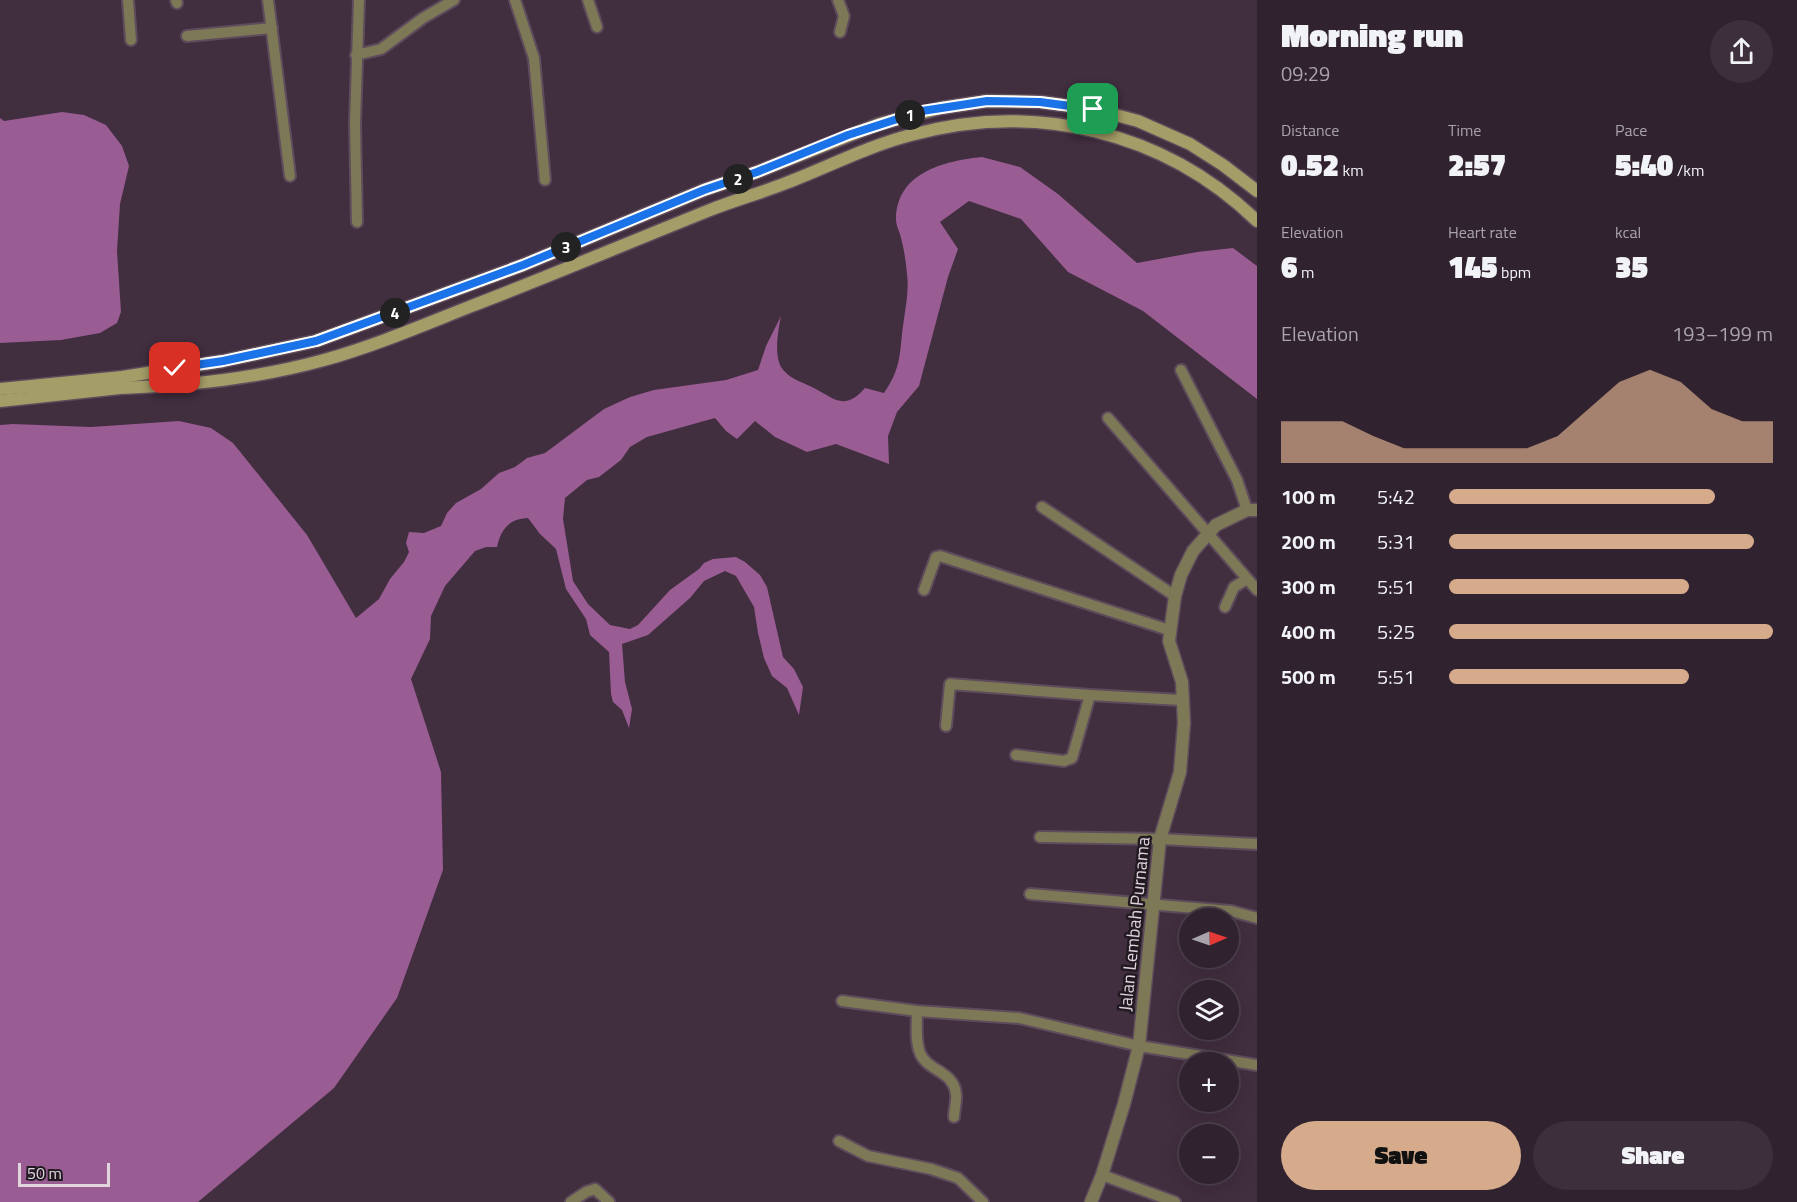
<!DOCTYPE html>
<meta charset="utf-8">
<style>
body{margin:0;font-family:"Titillium Web",sans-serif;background:#3d2f3b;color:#f1f3f6;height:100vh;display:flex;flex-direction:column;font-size:22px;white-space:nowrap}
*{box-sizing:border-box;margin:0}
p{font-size:20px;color:#a8a4aa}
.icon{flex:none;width:33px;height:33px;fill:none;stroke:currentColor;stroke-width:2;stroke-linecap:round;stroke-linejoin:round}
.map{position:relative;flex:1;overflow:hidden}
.panel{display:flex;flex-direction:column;background:#31222f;width:540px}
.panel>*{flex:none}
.needle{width:39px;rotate:88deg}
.controls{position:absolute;left:1179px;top:908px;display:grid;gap:12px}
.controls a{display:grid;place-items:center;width:60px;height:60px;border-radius:50%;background:#31222f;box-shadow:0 6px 24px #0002,0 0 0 2px #4c3f4b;font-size:30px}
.scale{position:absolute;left:18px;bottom:15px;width:92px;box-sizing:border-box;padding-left:6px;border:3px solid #e1d4df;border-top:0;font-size:16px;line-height:21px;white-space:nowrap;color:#e1d4df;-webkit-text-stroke:4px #221a21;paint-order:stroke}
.pin{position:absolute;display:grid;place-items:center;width:51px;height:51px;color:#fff;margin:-26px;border-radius:12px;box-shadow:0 3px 9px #0006}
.km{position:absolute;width:30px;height:30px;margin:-15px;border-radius:50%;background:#222;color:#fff;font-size:16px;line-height:30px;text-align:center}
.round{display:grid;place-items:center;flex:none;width:63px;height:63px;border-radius:32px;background:#3d2f3b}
.headline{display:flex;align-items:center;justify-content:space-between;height:102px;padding:0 24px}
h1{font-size:33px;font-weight:800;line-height:45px}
.stats{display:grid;grid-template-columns:repeat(3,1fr);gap:9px;height:102px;padding:6px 24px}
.stats div{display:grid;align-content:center}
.stats b{font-size:30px;font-weight:800}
.stats small{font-size:16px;font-weight:400}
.stats p{font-size:16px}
.chart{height:168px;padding:12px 24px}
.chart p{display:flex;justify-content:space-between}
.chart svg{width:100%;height:108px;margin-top:6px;fill:#d6ab8b;opacity:.7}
.primary-button{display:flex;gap:12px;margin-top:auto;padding:12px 24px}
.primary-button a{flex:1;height:69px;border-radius:36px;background:#d6ab8b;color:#111;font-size:24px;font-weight:800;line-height:69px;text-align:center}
.primary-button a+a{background:#3d2f3b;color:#f1f3f6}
ul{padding:0 24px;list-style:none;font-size:20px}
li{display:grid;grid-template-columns:96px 72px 1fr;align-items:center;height:45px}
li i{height:15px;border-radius:8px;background:#d6ab8b}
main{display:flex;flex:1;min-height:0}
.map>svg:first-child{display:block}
.water{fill:#995c93}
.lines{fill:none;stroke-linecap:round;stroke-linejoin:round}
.minor-casing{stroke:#5e4c5c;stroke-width:14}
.tertiary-casing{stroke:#5e4c5c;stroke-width:15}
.secondary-casing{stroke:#5e4c5c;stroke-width:15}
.minor{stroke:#7d7856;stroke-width:10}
.tertiary{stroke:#7d7856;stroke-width:12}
.secondary{stroke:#a59d67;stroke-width:12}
.route-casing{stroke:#fff;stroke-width:12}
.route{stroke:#1a73e8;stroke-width:8}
.labels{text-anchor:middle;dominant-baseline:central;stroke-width:5;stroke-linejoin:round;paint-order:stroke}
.street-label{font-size:18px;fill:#e1d4df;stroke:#221a21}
</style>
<main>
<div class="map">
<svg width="1257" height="1202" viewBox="0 0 1257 1202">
<rect width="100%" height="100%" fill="#412e3f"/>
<g class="water">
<polygon points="62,112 84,115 106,125 122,146 129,166 120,204 117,251 121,312 117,323 100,333 61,340 0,343 0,118 4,121"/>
<path d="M 982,157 L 1020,167 L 1058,194 L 1137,263 L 1197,252 L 1233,248 L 1257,266 L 1257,399 L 1143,311 L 1068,272 L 1021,219 L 969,201 L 940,222 L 958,249 L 948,277 L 919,386 L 897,412 L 888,436 L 889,464 L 836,444 L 807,452 L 775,437 L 755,421 L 737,439 L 726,431 L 715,418 L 647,437 L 630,447 L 621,460 L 599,477 L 587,480 L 565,498 L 563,519 L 573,581 L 588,604 L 610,625 L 630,629 L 638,625 L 670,590 L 699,569 L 704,563 L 713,559 L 736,557 L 745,562 L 760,575 L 767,587 L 783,657 L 794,669 L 803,687 L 799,715 L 787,688 L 772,676 L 764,658 L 758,633 L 754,607 L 736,576 L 725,571 L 704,581 L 690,598 L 648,635 L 622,644 L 625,682 L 632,709 L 629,728 L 622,710 L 613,702 L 611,694 L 609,652 L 590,635 L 586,619 L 566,589 L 556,549 L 540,534 L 528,518 C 509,519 501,529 497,547 L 486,547 L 475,551 L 445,586 L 431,616 L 430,639 L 411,679 L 441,772 L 443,870 L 397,998 L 334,1088 L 198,1202 L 0,1202 L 0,425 L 13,424 L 91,427 L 179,421 L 211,428 L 233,443 L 307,535 L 356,618 L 379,599 L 390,579 L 404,562 L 409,552 L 406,543 L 409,532 L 424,533 L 441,526 L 447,513 L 456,503 L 481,489 L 499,473 L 515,467 L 527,458 L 545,453 L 604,409 L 630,397 L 654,390 L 726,380 L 758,370 L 766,346 L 781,316 C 778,331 774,354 781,367 C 789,379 800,381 812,387 C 834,398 844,412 865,388 L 884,393 C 903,366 899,350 904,319 C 906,304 909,290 907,274 C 906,262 904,249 901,238 C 900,232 896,226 896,220 C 896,173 943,161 982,157 Z"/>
</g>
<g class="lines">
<g class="minor-casing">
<g id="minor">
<polyline points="128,0 131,40"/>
<polyline points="176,0 177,3"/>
<polyline points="268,0 290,176"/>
<polyline points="515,0 534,58 545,180"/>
<polyline points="588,0 597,27"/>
<polyline points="838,0 844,16 840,32"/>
<polyline points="187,36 272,28"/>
<polyline points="356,55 381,49 423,18 454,0"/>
<polyline points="357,222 355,123 359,0"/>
<polyline points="1181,370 1237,480 1247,510"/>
<polyline points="1108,418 1257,590"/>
<polyline points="1042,507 1175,596"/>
<polyline points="924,590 936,557 940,556 1169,630"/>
<polyline points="1225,607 1234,587 1247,579"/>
<polyline points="946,726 950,684 1090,695 1181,700"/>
<polyline points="1016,755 1064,761 1072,758 1090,695"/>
<polyline points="1040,837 1160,839 1257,844"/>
<polyline points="1030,894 1231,911 1257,918"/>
<polyline points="842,1001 917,1011 1019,1018 1139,1046 1257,1065"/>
<path d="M 917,1011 C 917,1024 915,1040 920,1053 C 927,1071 954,1071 956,1094 C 957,1101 954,1110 954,1117"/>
<polyline points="839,1141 868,1156 931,1169 958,1178 983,1202"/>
<polyline points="1102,1175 1175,1202"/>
<polyline points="571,1202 586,1192 595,1189 609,1202"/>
</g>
</g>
<g class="tertiary-casing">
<polyline id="tertiary" points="1091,1202 1102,1175 1124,1104 1139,1046 1160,839 1180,772 1184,723 1182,682 1169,641 1175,596 1181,575 1193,551 1216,525 1247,510 1257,510"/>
</g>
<g class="secondary-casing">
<g id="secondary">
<polyline points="0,389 122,377 223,361 316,341 523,265 704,190 757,172 879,124 941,108 987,101 1040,102 1093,109 1138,121 1190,144 1223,165 1257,191"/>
<path d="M 0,401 C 40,397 80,392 120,388 C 142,387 164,386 186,384 C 232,380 280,372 324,360 C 374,346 421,326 469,307 C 550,276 630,242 710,210 C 735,200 761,193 786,183 C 828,167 868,146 911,135 C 1035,101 1164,131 1257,221"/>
</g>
</g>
<use href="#minor" class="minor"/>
<use href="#tertiary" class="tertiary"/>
<use href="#secondary" class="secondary"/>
</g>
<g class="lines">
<g class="route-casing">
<polyline id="route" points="175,368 223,361 316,341 523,265 704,190 757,172 848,135 922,111 987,101 1040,102 1093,109"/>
</g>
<use href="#route" class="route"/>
</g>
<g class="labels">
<g class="street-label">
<text transform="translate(1134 924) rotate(-84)">Jalan Lembah Purnama</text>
</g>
</g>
</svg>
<div class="controls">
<a><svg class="needle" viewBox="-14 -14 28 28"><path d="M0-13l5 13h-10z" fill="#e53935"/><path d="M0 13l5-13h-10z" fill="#a8a4aa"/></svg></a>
<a><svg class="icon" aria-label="layers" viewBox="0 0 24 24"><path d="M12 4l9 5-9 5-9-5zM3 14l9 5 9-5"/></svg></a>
<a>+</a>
<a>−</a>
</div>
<div class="scale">50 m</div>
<div class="pin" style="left:1093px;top:109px;background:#1e9e55"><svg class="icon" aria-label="arrive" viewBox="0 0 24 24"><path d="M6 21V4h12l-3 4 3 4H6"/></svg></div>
<div class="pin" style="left:175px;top:368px;background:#d93025"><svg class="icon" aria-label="check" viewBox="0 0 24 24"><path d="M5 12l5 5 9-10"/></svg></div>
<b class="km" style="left:910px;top:115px">1</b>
<b class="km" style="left:738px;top:179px">2</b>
<b class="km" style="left:566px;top:247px">3</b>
<b class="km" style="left:395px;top:313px">4</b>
</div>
<section class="panel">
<div class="headline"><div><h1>Morning run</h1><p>09:29</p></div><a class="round"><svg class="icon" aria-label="share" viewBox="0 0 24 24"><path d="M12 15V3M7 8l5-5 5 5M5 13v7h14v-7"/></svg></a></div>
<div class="stats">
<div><p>Distance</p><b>0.52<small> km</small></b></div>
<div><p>Time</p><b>2:57</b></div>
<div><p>Pace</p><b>5:40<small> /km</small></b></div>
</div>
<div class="stats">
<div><p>Elevation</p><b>6<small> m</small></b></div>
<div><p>Heart rate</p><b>145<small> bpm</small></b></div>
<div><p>kcal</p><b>35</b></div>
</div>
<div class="chart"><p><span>Elevation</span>193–199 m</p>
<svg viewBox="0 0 160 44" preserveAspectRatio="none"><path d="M0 44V27L10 27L20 27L30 33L40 38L50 38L60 38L70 38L80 38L90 33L100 22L110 11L120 6L130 11L140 22L150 27L160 27V44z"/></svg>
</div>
<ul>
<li><b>100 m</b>5:42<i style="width:82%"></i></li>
<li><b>200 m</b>5:31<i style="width:94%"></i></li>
<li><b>300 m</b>5:51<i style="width:74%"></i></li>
<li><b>400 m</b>5:25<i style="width:100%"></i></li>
<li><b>500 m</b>5:51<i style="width:74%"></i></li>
</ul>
<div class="primary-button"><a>Save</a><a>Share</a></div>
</section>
</main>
